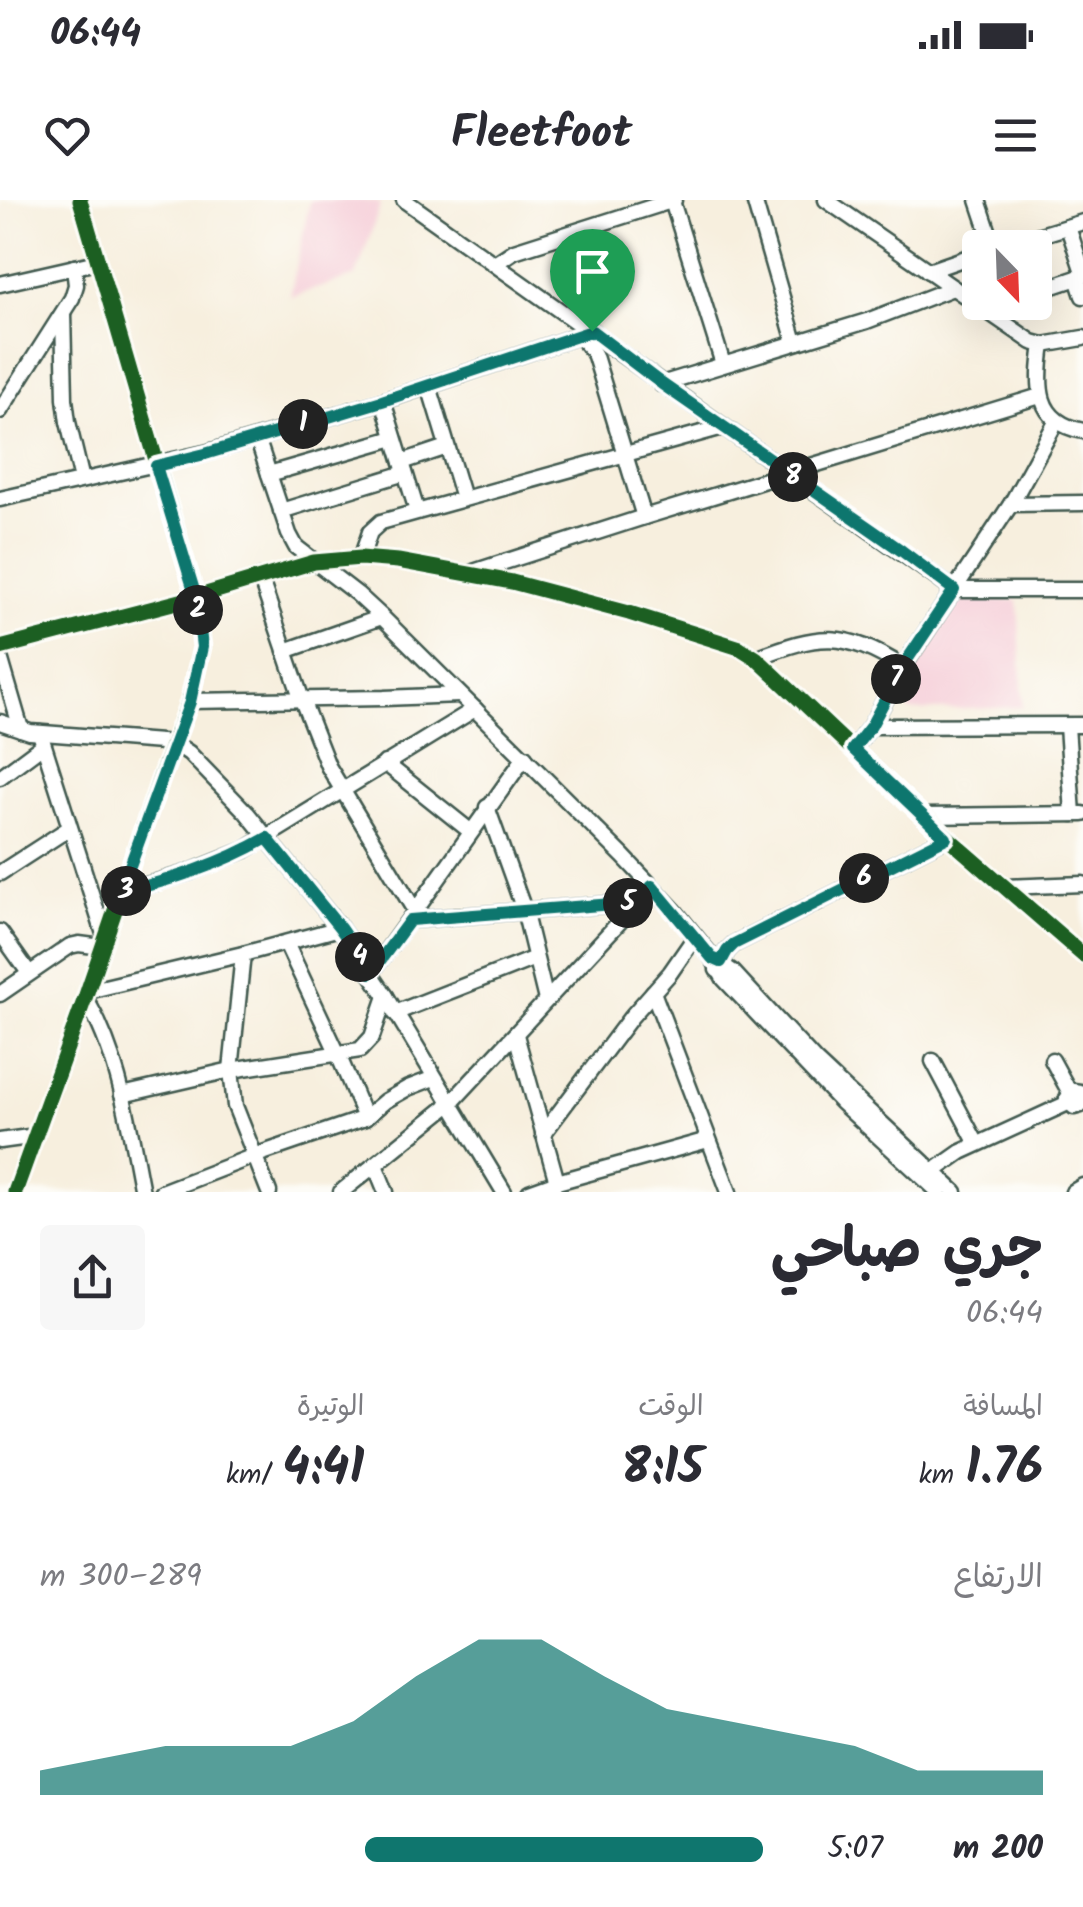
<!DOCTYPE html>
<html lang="ar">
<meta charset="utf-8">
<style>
body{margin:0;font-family:Kalam,"Playpen Sans Arabic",sans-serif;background:#f7f7f7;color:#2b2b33;direction:rtl;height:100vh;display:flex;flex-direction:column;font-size:38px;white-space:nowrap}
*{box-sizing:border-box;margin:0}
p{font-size:32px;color:#7c7c81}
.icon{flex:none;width:55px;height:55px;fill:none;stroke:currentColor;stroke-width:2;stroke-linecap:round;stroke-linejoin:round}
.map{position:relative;height:992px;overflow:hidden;direction:ltr}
.sheet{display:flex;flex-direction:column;background:#fff;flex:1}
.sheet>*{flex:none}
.needle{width:65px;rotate:157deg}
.controls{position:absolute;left:962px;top:30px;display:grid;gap:20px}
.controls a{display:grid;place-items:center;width:90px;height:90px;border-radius:10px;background:#fff;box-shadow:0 10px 40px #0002;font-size:50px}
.pin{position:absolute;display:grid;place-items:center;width:85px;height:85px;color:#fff;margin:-102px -42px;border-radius:50% 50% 50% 0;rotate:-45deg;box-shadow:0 0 10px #0007}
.pin .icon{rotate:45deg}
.km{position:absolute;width:50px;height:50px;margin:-25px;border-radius:50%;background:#222;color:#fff;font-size:28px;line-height:50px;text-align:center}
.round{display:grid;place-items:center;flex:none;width:105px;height:105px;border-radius:10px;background:#f7f7f7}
.summary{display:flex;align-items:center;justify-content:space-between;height:170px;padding:0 40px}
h1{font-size:55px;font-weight:700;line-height:75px}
.stats{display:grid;grid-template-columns:repeat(3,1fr);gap:15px;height:170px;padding:10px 40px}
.stats div{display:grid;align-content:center}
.stats b{font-size:50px;font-weight:700}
.stats small{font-size:28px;font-weight:400}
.stats p{font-size:28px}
.chart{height:280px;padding:20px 40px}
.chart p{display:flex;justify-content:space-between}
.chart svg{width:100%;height:180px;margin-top:10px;fill:#0f766e;opacity:.7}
ul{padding:0 40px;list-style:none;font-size:32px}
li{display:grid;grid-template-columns:160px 120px 1fr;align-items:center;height:75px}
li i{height:25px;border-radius:12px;background:#0f766e}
.status{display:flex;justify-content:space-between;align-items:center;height:70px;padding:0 50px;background:#fff;direction:ltr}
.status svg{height:28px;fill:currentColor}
header{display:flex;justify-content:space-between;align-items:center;height:130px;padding:0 40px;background:#fff;font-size:45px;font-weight:700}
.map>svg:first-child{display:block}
.built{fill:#f6cfd9}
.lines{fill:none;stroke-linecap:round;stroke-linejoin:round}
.minor-casing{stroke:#3f584e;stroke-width:19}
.minor{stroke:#fff;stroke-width:14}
.cycleway-casing{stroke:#fdfcf7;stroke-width:21}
.cycleway{stroke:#1b5e20;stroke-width:15}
.route-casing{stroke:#fff;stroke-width:20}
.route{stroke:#0f766e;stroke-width:12}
</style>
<div class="status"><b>06:44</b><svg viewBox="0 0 49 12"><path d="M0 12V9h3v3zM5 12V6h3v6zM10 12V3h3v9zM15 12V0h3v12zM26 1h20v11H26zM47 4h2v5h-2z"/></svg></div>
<header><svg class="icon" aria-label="menu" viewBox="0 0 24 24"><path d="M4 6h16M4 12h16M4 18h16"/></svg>Fleetfoot<svg class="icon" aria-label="heart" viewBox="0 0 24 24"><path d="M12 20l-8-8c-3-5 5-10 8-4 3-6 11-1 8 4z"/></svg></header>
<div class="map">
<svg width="1083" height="992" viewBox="0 0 1083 992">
<rect width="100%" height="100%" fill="#fdfcf7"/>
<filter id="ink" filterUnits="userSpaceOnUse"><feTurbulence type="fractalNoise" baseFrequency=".01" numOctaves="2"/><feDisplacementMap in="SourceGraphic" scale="20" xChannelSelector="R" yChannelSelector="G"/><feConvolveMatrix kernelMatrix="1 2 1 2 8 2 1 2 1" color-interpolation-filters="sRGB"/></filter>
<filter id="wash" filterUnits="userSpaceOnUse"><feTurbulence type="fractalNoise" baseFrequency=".0048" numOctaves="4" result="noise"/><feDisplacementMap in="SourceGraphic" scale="40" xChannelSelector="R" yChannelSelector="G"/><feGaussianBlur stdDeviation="2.25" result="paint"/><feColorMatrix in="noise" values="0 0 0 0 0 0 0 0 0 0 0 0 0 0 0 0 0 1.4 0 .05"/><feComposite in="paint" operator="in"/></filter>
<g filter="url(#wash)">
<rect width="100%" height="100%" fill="#f7efde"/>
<g class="built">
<polygon points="310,0 362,0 381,3 356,76 290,97"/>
<polygon points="1018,400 1023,507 909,511 907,483 957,401"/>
</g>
</g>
<g filter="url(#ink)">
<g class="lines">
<g class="minor-casing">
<g id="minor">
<polyline points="404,0 954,390 1083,390"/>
<polyline points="754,0 795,142"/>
<polyline points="826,0 1032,142 1043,145 1083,138"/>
<polyline points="978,0 994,48"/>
<polyline points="672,1 723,164"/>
<polyline points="1068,27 1083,72"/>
<polyline points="997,48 1083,22"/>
<polyline points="496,63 514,51 674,0"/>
<polyline points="928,71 980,53"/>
<polyline points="1077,78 1083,96"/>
<polyline points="0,84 97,62"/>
<polyline points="1035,92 1083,76"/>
<polyline points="983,109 1002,102"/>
<polyline points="63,113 65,199 68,222 82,280"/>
<polyline points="579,136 592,150 595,156 644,317"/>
<path d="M 1043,145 C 1037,185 1035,222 1083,231"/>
<polyline points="661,184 867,121 953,88"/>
<polyline points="429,186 463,298"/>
<polyline points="383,201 417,311"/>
<polyline points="0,211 72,98 76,85 74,67"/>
<polyline points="257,238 289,334 296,347 357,394 382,417 623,656 674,710 712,757 724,779 841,902 939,992"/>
<polyline points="402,262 447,247"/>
<polyline points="269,274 394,238"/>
<polyline points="0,299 205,253 383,201 592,131"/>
<polyline points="1011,304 1083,303"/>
<polyline points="281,311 405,273"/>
<polyline points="361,358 370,332 381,322 723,227"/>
<polyline points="470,373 644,317 1040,196"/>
<polyline points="260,377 302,500 328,566 415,711"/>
<polyline points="0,448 196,397 314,362 361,358 398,361 512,382 629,413 740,448 756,458 923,616 1083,755"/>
<polyline points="285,451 382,417"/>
<polyline points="0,457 21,529"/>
<path d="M 756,458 C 820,433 843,430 903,467"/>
<polyline points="189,501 384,498 459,495"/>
<polyline points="0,522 30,532 174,543 189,553 247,613 340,728 386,796 504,992"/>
<polyline points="871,526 1083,525"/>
<polyline points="1067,526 1073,614"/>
<polyline points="40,533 105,737"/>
<polyline points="853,549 871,526 903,467 1011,304 1056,222"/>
<polyline points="385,563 470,631"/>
<polyline points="0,577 43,545"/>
<polyline points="487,607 524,710 546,800"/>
<polyline points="923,616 1083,614"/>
<polyline points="0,673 68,629"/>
<polyline points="1004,687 1083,684"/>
<polyline points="120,693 190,672 245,650 475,509"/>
<polyline points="410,720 638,702"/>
<polyline points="0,732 29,773"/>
<polyline points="286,743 337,852 365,918"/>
<polyline points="243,754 231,870 235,906 269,992"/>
<polyline points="712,758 733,772 815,861 955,992"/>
<polyline points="717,770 727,751 734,744 946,638"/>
<polyline points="371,773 525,557"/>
<polyline points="88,791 243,754 340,728"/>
<polyline points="653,792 729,992"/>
<polyline points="0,794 70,746 79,744 102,747"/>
<path d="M 85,798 C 120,855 129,927 142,992"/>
<polyline points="395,813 535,758"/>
<polyline points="516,835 557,982"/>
<polyline points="1052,860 1070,893"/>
<polyline points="933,861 977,944"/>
<polyline points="122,895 231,870 360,850 372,837 386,796"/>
<polyline points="1083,898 1080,892 1073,891 1067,899 1074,907 1081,905 1083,899"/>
<polyline points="543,934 631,817 670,773 695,737"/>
<polyline points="0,941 36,936"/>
<polyline points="375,965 386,992"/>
<polyline points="934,971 961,952 1068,903"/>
<polyline points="15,992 85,798 161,576 189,501 202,447 196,397 80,0"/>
<polyline points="161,992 254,956 365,918 385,901 408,888 434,878"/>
<polyline points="341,992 450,904 652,687"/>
<polyline points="529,992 557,982 708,940"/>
<polyline points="1073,992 1083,986"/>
</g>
</g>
<use href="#minor" class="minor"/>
<g class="cycleway-casing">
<g id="cycleway">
<polyline points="0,448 196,397 314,362 361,358 398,361 512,382 629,413 740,448 756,458 923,616 1083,755"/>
<polyline points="15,992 85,798 161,576 189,501 202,447 196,397 80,0"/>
</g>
</g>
<use href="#cycleway" class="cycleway"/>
</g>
</g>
<g class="lines" filter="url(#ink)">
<g class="route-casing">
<path id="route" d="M 592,131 L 662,184 L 902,351 L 954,390 L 903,466 L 871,526 L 853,549 L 946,638 L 734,744 L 727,751 L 721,762 L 712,758 L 652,686 L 638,702 L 410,720 L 371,773 L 340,728 L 267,638 C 222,664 171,680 120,693 L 190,502 L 202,447 L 196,397 L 156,266 L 205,254 L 382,201 Z"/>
</g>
<use href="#route" class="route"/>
</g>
</svg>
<div class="controls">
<a><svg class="needle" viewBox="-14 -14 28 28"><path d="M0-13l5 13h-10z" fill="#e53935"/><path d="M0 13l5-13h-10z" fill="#7c7c81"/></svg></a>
</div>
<div class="pin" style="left:592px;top:131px;background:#1e9e55"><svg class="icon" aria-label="arrive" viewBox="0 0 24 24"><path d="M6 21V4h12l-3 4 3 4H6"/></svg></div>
<b class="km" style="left:303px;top:224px">1</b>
<b class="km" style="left:198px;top:410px">2</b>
<b class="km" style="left:126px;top:691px">3</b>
<b class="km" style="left:360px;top:757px">4</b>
<b class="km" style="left:628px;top:703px">5</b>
<b class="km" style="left:864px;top:678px">6</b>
<b class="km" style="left:896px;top:479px">7</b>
<b class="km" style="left:793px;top:277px">8</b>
</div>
<section class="sheet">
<div class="summary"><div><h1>جري صباحي</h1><p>06:44</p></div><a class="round"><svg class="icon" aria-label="share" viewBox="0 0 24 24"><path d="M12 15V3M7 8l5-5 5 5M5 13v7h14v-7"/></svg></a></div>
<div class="stats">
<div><p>المسافة</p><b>1.76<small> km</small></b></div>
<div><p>الوقت</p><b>8:15</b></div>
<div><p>الوتيرة</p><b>4:41<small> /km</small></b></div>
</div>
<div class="chart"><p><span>الارتفاع</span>289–300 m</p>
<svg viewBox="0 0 160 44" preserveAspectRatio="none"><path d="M0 44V38L10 35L20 32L30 32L40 32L50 26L60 15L70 6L80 6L90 15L100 23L110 26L120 29L130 32L140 38L150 38L160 38V44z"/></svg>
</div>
<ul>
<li><b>200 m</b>5:07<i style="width:55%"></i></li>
</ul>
</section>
